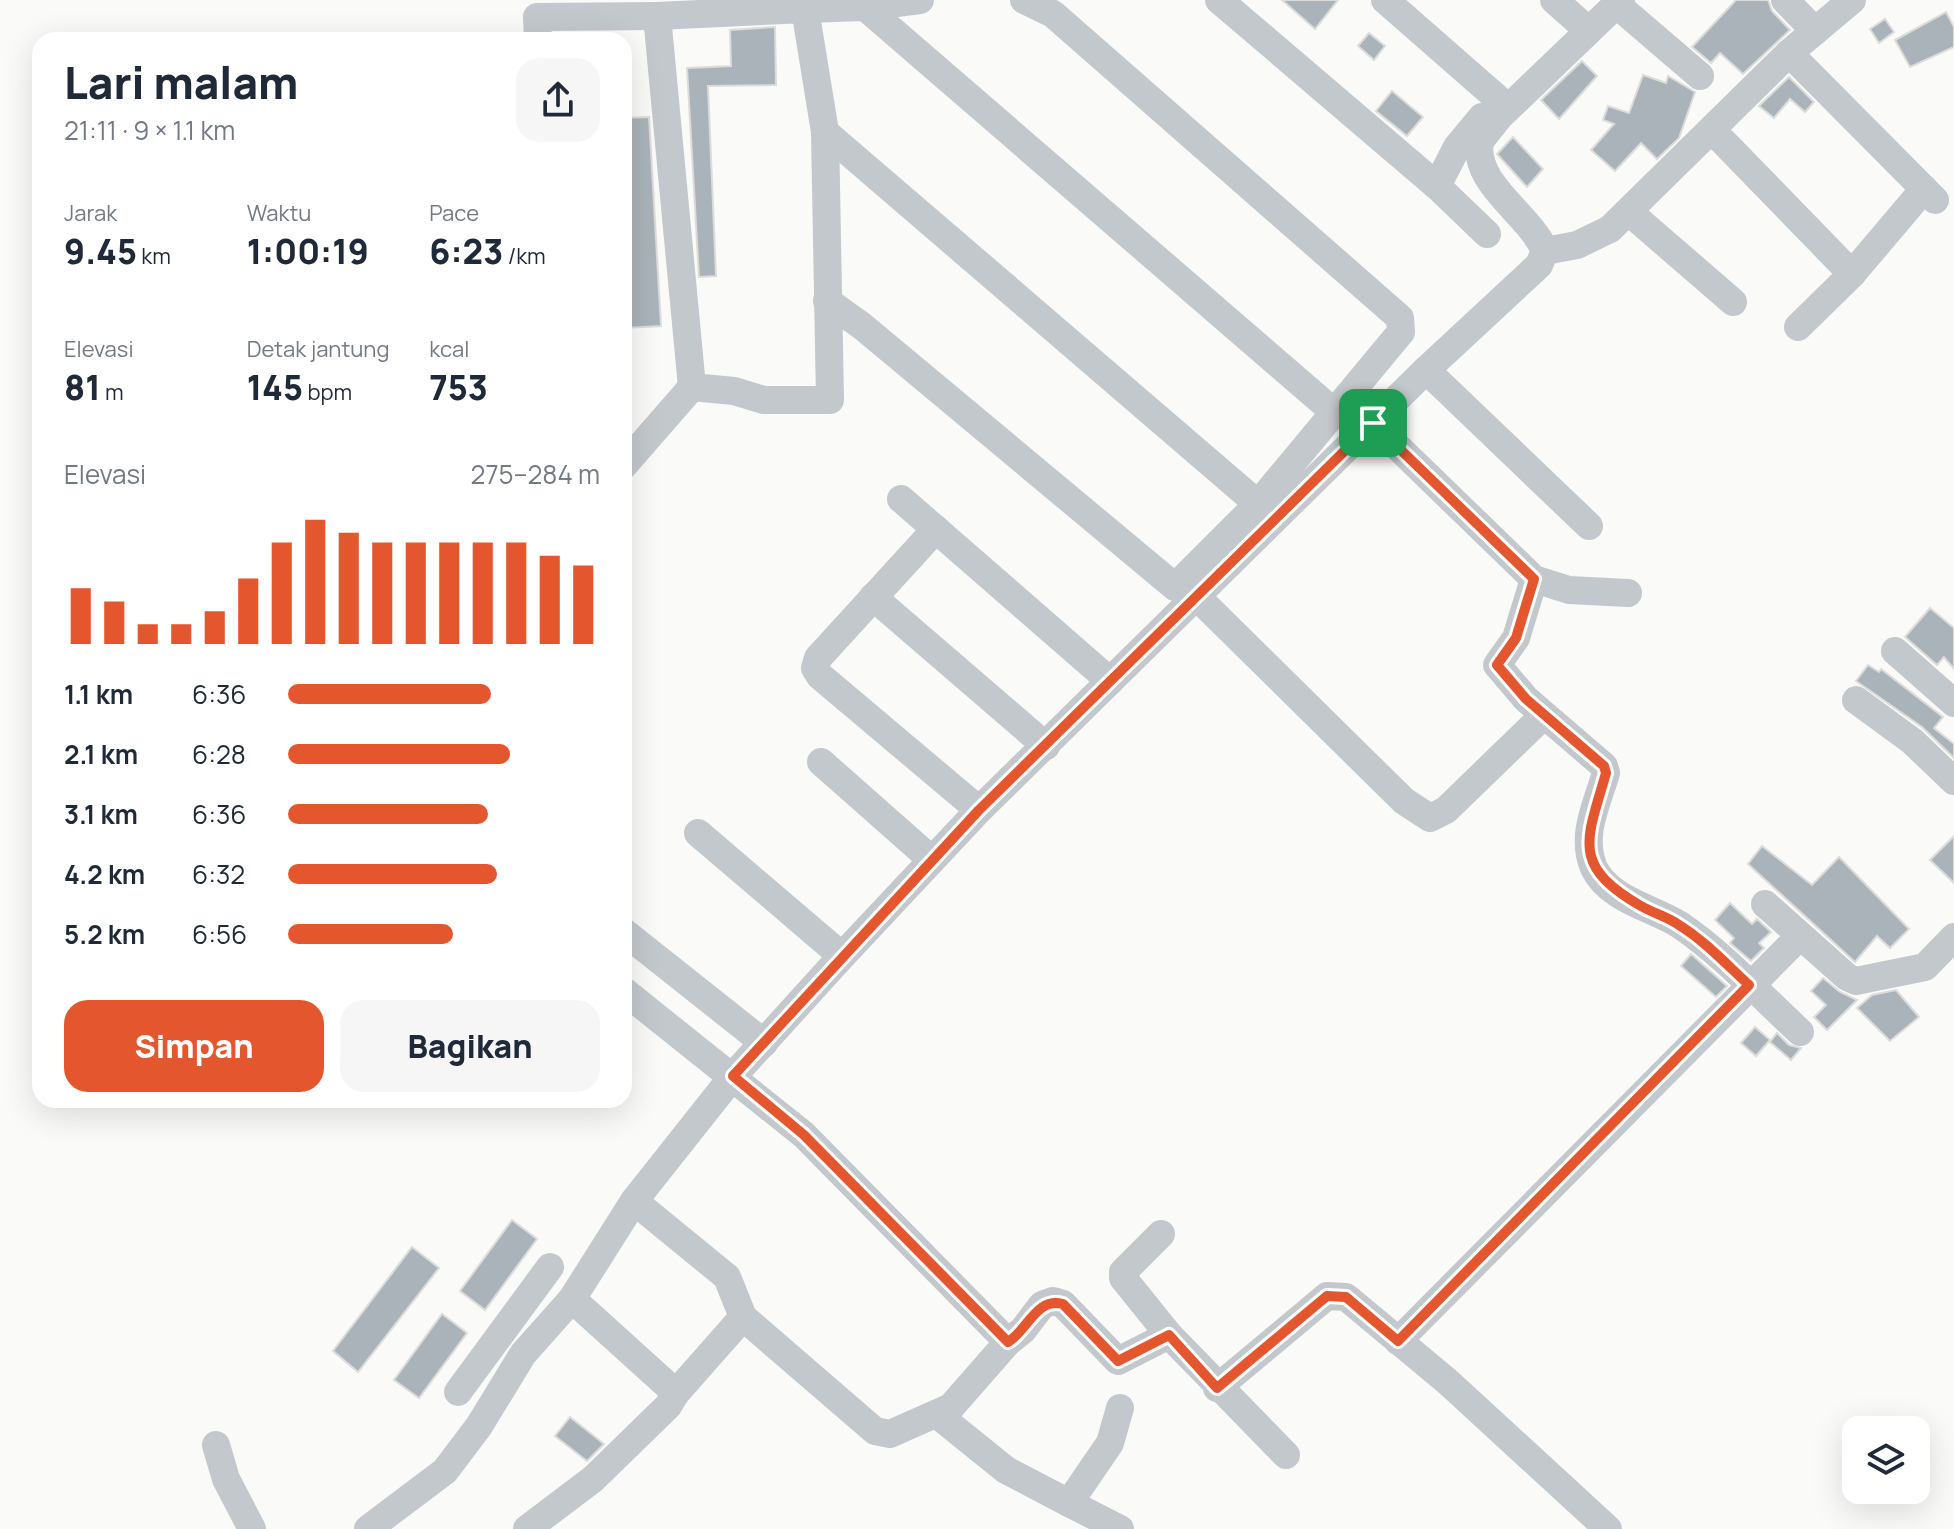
<!DOCTYPE html>
<html lang="id">
<meta charset="utf-8">
<style>
body{margin:0;font-family:Manrope,sans-serif;background:#f6f6f7;color:#1f2937;height:100vh;display:flex;flex-direction:column;font-size:30px;white-space:nowrap}
*{box-sizing:border-box;margin:0}
p{font-size:26px;color:#747a83}
.icon{flex:none;width:44px;height:44px;fill:none;stroke:currentColor;stroke-width:2;stroke-linecap:round;stroke-linejoin:round}
.map{position:relative;flex:1;overflow:hidden}
.panel{position:absolute;left:32px;top:32px;width:600px;height:1076px;display:flex;flex-direction:column;background:#fff;border-radius:24px;box-shadow:0 8px 32px #0002}
.panel>*{flex:none}
.fabs{position:absolute;left:1842px;top:1416px;display:grid;gap:16px}
.fabs a{display:grid;place-items:center;width:88px;height:88px;border-radius:16px;background:#fff;box-shadow:0 8px 32px #0002;font-size:40px}
.pin{position:absolute;display:grid;place-items:center;width:68px;height:68px;color:#fff;margin:-34px;border-radius:16px;box-shadow:0 4px 12px #0006}
.round{display:grid;place-items:center;flex:none;width:84px;height:84px;border-radius:24px;background:#f6f6f7}
.headline{display:flex;align-items:center;justify-content:space-between;height:136px;padding:0 32px}
h1{font-size:44px;font-weight:800;line-height:60px}
.figures{display:grid;grid-template-columns:repeat(3,1fr);gap:12px;height:136px;padding:8px 32px}
.figures div{display:grid;align-content:center}
.figures b{font-size:34px;font-weight:800}
.figures small{font-size:22px;font-weight:400}
.figures p{font-size:22px}
.chart{height:224px;padding:16px 32px}
.chart p{display:flex;justify-content:space-between}
.chart svg{width:100%;height:144px;margin-top:8px;stroke:#e4572e;stroke-width:6}
.action{display:flex;gap:16px;margin-top:auto;padding:16px 32px}
.action a{flex:1;height:92px;border-radius:24px;background:#e4572e;color:#fff;font-size:32px;font-weight:800;line-height:92px;text-align:center}
.action a+a{background:#f6f6f7;color:#1f2937}
ul{padding:0 32px;list-style:none;font-size:26px}
li{display:grid;grid-template-columns:128px 96px 1fr;align-items:center;height:60px}
li i{height:20px;border-radius:10px;background:#e4572e}
.map>svg:first-child{display:block}
.building{fill:#aab3b9;stroke:#dcdcda;stroke-width:2}
.lines{fill:none;stroke-linecap:round;stroke-linejoin:round}
.minor{stroke:#c3c8cc;stroke-width:28}
.route-casing{stroke:#fff;stroke-width:16}
.route{stroke:#e4572e;stroke-width:10}
</style>
<div class="map">
<svg width="1954" height="1529" viewBox="0 0 1954 1529">
<rect width="100%" height="100%" fill="#fafaf8"/>
<g class="building">
<polygon points="1282,0 1338,0 1315,29"/>
<polygon points="1736,0 1768,0 1772,11 1790,30 1743,74 1720,53 1711,63 1692,47"/>
<polygon points="1946,12 1954,27 1954,47 1910,67 1895,40"/>
<polygon points="1885,19 1894,32 1879,43 1870,29"/>
<polygon points="775,27 776,85 708,86 716,276 699,277 687,68 731,66 730,30"/>
<polygon points="1369,33 1385,46 1374,60 1358,46"/>
<polygon points="1582,61 1597,76 1559,119 1541,100"/>
<polygon points="1643,75 1666,83 1668,76 1695,92 1679,138 1657,159 1641,143 1615,171 1591,150 1614,124 1603,120 1608,106 1629,113"/>
<polygon points="1789,77 1814,102 1805,112 1790,99 1774,118 1759,106"/>
<polygon points="1392,91 1423,117 1407,136 1376,111"/>
<polygon points="649,117 661,326 624,328 624,118"/>
<polygon points="1513,137 1543,169 1527,187 1497,154"/>
<polygon points="1930,608 1954,628 1954,669 1944,657 1937,665 1905,637"/>
<polygon points="1868,665 1879,672 1881,669 1943,717 1934,728 1954,744 1954,758 1922,727 1856,681"/>
<polygon points="1954,836 1954,883 1930,860"/>
<polygon points="1762,846 1812,885 1839,857 1909,929 1890,948 1877,936 1855,962 1748,864"/>
<polygon points="1730,903 1752,924 1757,919 1771,932 1759,943 1764,948 1751,961 1730,943 1734,938 1715,920"/>
<polygon points="1691,954 1727,986 1716,997 1681,966"/>
<polygon points="1823,978 1840,992 1857,1000 1827,1030 1814,1017 1826,1005 1811,991"/>
<polygon points="1896,990 1919,1017 1890,1041 1857,1008 1872,995"/>
<polygon points="1755,1027 1770,1040 1756,1056 1741,1043"/>
<polygon points="1777,1033 1789,1045 1801,1048 1791,1060 1770,1042"/>
<polygon points="512,1220 537,1239 485,1310 460,1291"/>
<polygon points="412,1247 439,1268 358,1372 333,1351"/>
<polygon points="442,1314 467,1333 419,1398 394,1380"/>
<polygon points="570,1417 604,1444 587,1461 555,1436"/>
</g>
<g class="lines">
<g class="minor">
<polyline points="804,0 805,9 657,16 692,387 734,391 764,400 830,400 825,132 805,9 865,7 1334,412"/>
<polyline points="1219,0 1437,186 1487,234"/>
<polyline points="1385,0 1497,98"/>
<polyline points="1554,0 1580,23"/>
<polyline points="1785,0 1815,31"/>
<polyline points="1616,4 1700,76"/>
<polyline points="865,7 920,0"/>
<polyline points="538,40 537,17 657,16"/>
<polyline points="1789,53 1935,200"/>
<polyline points="1712,130 1852,274 1924,189"/>
<polyline points="825,132 1258,504"/>
<polyline points="1437,186 1457,147 1482,117"/>
<polyline points="1629,212 1733,302"/>
<polyline points="1545,251 1577,245 1610,229 1789,53 1852,0"/>
<polyline points="827,301 862,326 1175,587 1258,504 1401,332 1400,318 1053,14 1024,0"/>
<polyline points="1798,327 1852,274"/>
<polyline points="1426,370 1589,526"/>
<polyline points="1373,423 1534,579 1569,590 1628,593"/>
<polyline points="624,465 692,387"/>
<polyline points="901,499 1110,681"/>
<polyline points="936,529 818,658 815,668 820,676 979,810"/>
<path d="M 1534,579 L 1516,638 L 1497,665 L 1526,699 L 1604,766 L 1606,773 C 1597,804 1580,836 1594,868 C 1609,900 1654,908 1680,925 C 1724,955 1762,997 1800,1032"/>
<polyline points="1195,595 1404,801 1430,818 1446,810 1543,716"/>
<polyline points="873,597 1046,746"/>
<polyline points="1895,651 1954,703"/>
<polyline points="1856,700 1912,741 1954,781"/>
<polyline points="821,762 932,860"/>
<polyline points="698,833 842,956"/>
<polyline points="1765,904 1847,977 1856,981 1925,967 1954,937"/>
<polyline points="624,932 764,1043"/>
<polyline points="624,991 804,1135 1008,1342"/>
<polyline points="634,1201 727,1277 743,1317 875,1431 890,1434 951,1407 1008,1342 1023,1330 1042,1305 1053,1301 1063,1304 1118,1361 1169,1335 1286,1455"/>
<polyline points="1161,1234 1123,1272 1123,1278 1169,1335"/>
<polyline points="1398,1341 1800,936"/>
<polyline points="1217,1388 1327,1296 1346,1297 1448,1382 1608,1529"/>
<polyline points="458,1392 550,1267"/>
<polyline points="676,1393 743,1317"/>
<polyline points="939,1416 1006,1470 1069,1503 1110,1443 1120,1408"/>
<polyline points="216,1445 226,1479 252,1529"/>
<polyline points="1069,1503 1120,1529"/>
<path d="M 368,1529 L 445,1471 L 479,1426 L 523,1354 L 572,1299 L 634,1201 L 733,1076 L 842,956 L 979,810 L 1426,370 L 1539,265 L 1545,251 C 1530,214 1472,184 1480,141 L 1499,117 L 1621,0"/>
<polyline points="527,1529 593,1479 668,1406 676,1393 572,1299"/>
</g>
</g>
<g class="lines">
<g class="route-casing">
<path id="route" d="M 1373,423 L 1534,579 L 1516,638 L 1497,665 L 1526,699 L 1604,766 L 1606,773 C 1587,840 1570,865 1641,906 C 1653,913 1668,917 1679,925 C 1705,941 1727,965 1749,985 L 1398,1341 L 1346,1297 L 1327,1296 L 1217,1388 L 1169,1335 L 1118,1361 L 1063,1304 C 1036,1297 1028,1330 1008,1342 L 804,1135 L 733,1076 L 979,810 Z"/>
</g>
<use href="#route" class="route"/>
</g>
</svg>
<div class="fabs">
<a><svg class="icon" aria-label="layers" viewBox="0 0 24 24"><path d="M12 4l9 5-9 5-9-5zM3 14l9 5 9-5"/></svg></a>
</div>
<div class="pin" style="left:1373px;top:423px;background:#1e9e55"><svg class="icon" aria-label="arrive" viewBox="0 0 24 24"><path d="M6 21V4h12l-3 4 3 4H6"/></svg></div>
<section class="panel">
<div class="headline"><div><h1>Lari malam</h1><p>21:11 · 9 × 1.1 km</p></div><a class="round"><svg class="icon" aria-label="share" viewBox="0 0 24 24"><path d="M12 15V3M7 8l5-5 5 5M5 13v7h14v-7"/></svg></a></div>
<div class="figures">
<div><p>Jarak</p><b>9.45<small> km</small></b></div>
<div><p>Waktu</p><b>1:00:19</b></div>
<div><p>Pace</p><b>6:23<small> /km</small></b></div>
</div>
<div class="figures">
<div><p>Elevasi</p><b>81<small> m</small></b></div>
<div><p>Detak jantung</p><b>145<small> bpm</small></b></div>
<div><p>kcal</p><b>753</b></div>
</div>
<div class="chart"><p><span>Elevasi</span>275–284 m</p>
<svg viewBox="0 0 160 44" preserveAspectRatio="none"><path d="M5 44V27M15 44V31M25 44V38M35 44V38M45 44V34M55 44V24M65 44V13M75 44V6M85 44V10M95 44V13M105 44V13M115 44V13M125 44V13M135 44V13M145 44V17M155 44V20"/></svg>
</div>
<ul>
<li><b>1.1 km</b>6:36<i style="width:65%"></i></li>
<li><b>2.1 km</b>6:28<i style="width:71%"></i></li>
<li><b>3.1 km</b>6:36<i style="width:64%"></i></li>
<li><b>4.2 km</b>6:32<i style="width:67%"></i></li>
<li><b>5.2 km</b>6:56<i style="width:53%"></i></li>
</ul>
<div class="action"><a>Simpan</a><a>Bagikan</a></div>
</section>
</div>
